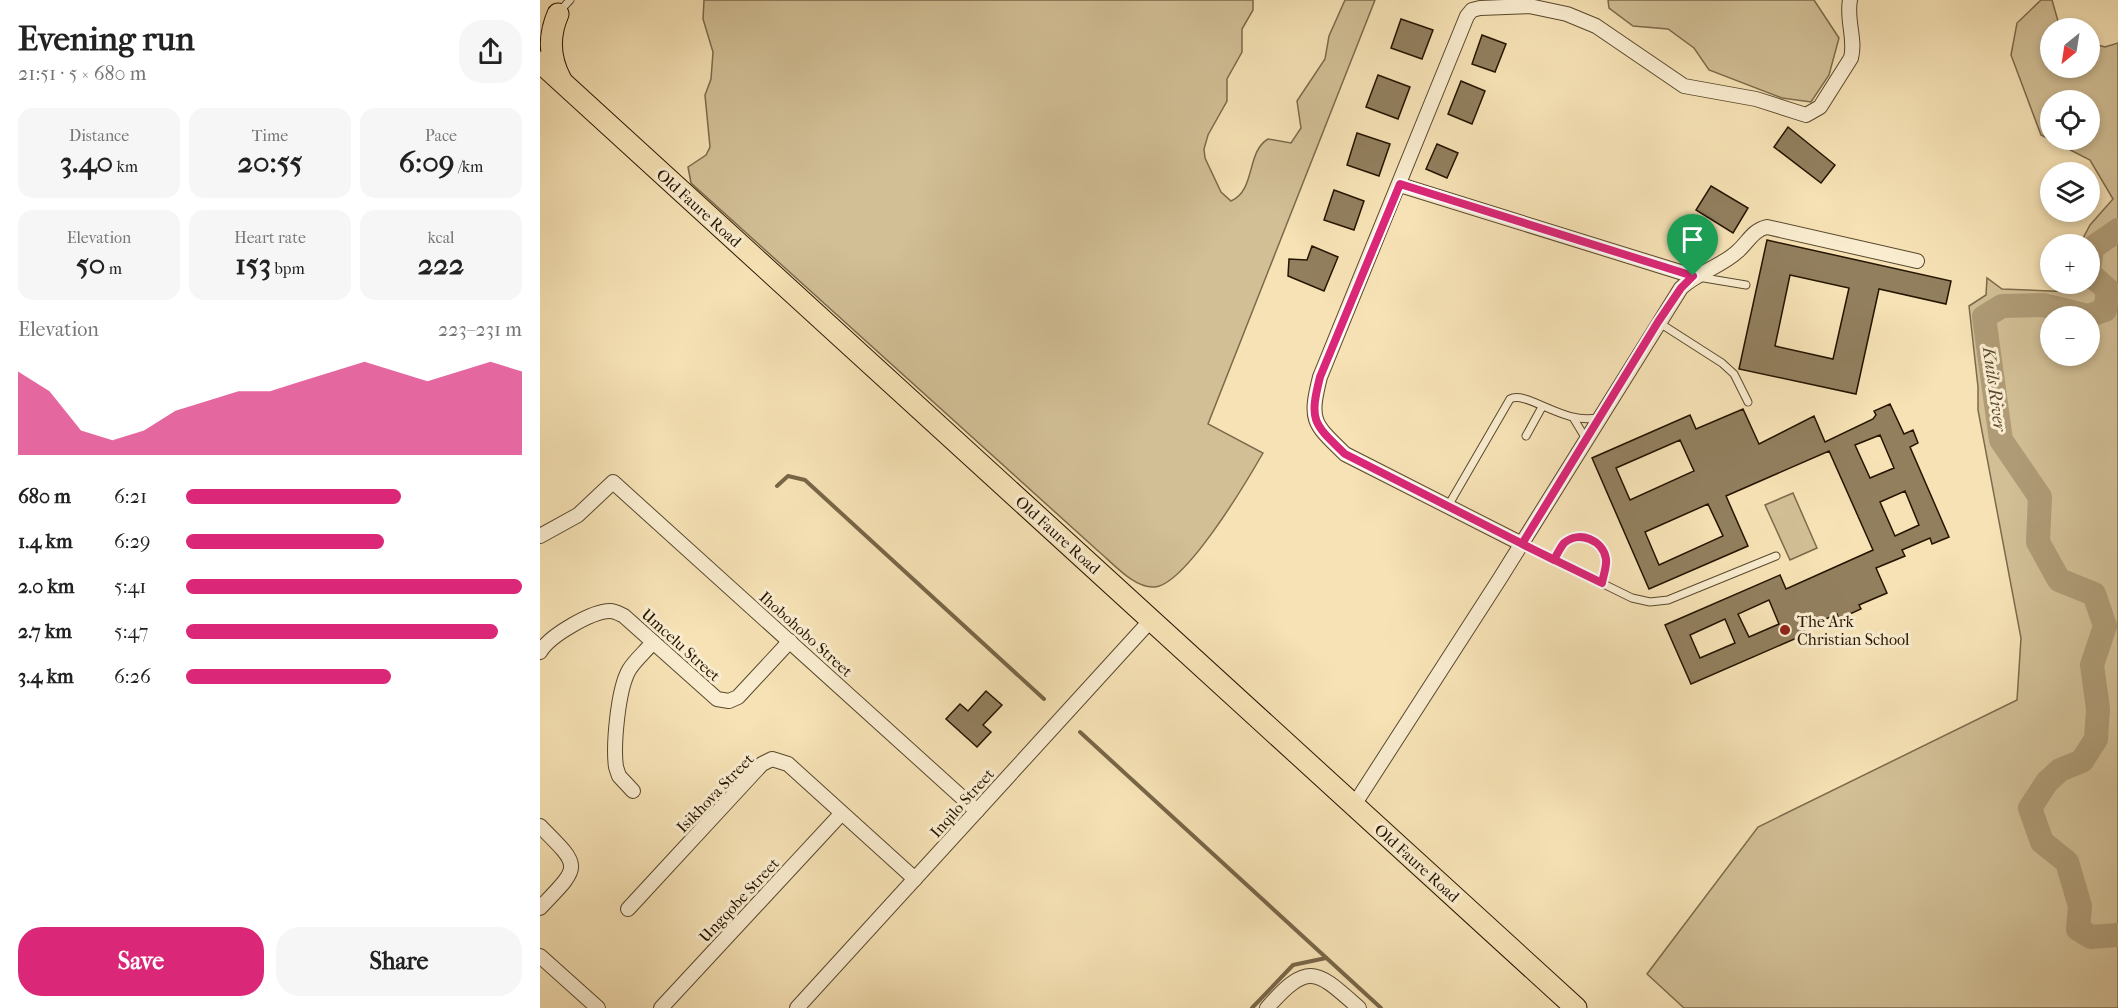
<!DOCTYPE html>
<meta charset="utf-8">
<style>
body{margin:0;font-family:"IM FELL French Canon",serif;background:#f6f6f6;color:#222;height:100vh;display:flex;flex-direction:column;font-size:22px;white-space:nowrap}
*{box-sizing:border-box;margin:0}
p{font-size:20px;color:#767676}
.icon{flex:none;width:33px;height:33px;fill:none;stroke:currentColor;stroke-width:2;stroke-linecap:round;stroke-linejoin:round}
.map{position:relative;flex:1;overflow:hidden}
.panel{display:flex;flex-direction:column;background:#fff;width:540px}
.panel>*{flex:none}
.needle{width:39px;rotate:210deg}
.buttons{position:absolute;left:1500px;top:18px;display:grid;gap:12px}
.buttons a{display:grid;place-items:center;width:60px;height:60px;border-radius:50%;background:#fff;box-shadow:0 3px 9px #0003;font-size:30px}
.pin{position:absolute;display:grid;place-items:center;width:51px;height:51px;color:#fff;margin:-62px -26px;border-radius:50% 50% 50% 0;rotate:-45deg;box-shadow:0 0 6px #0007}
.pin .icon{rotate:45deg}
.round{display:grid;place-items:center;flex:none;width:63px;height:63px;border-radius:24px;background:#f6f6f6}
.headline{display:flex;align-items:center;justify-content:space-between;height:102px;padding:0 18px}
h1{font-size:33px;font-weight:800;line-height:45px}
.metrics{display:grid;grid-template-columns:repeat(3,1fr);gap:9px;height:102px;padding:6px 18px}
.metrics div{display:grid;align-content:center;border-radius:15px;background:#f6f6f6;text-align:center}
.metrics b{font-size:30px;font-weight:800}
.metrics small{font-size:16px;font-weight:400}
.metrics p{font-size:16px}
.chart{height:168px;padding:12px 18px}
.chart p{display:flex;justify-content:space-between}
.chart svg{width:100%;height:108px;margin-top:6px;fill:#db2777;opacity:.7}
.primary-button{display:flex;gap:12px;margin-top:auto;padding:12px 18px}
.primary-button a{flex:1;height:69px;border-radius:24px;background:#db2777;color:#fff;font-size:24px;font-weight:800;line-height:69px;text-align:center}
.primary-button a+a{background:#f6f6f6;color:#222}
ul{padding:0 18px;list-style:none;font-size:20px}
li{display:grid;grid-template-columns:96px 72px 1fr;align-items:center;height:45px}
li i{height:15px;border-radius:8px;background:#db2777}
main{display:flex;flex:1;min-height:0}
.map>svg:first-child{display:block}
.green{fill:#d2bf96;stroke:#7c6a4b;stroke-width:1.5;fill-rule:evenodd}
.lines{fill:none;stroke-linecap:round;stroke-linejoin:round}
.stream{stroke:#786647;stroke-width:4}
.river{stroke:#af9c77;stroke-width:24}
.building{fill:#927f5e;stroke:#251400;stroke-width:1.5;fill-rule:evenodd}
.lane-casing{stroke:#59482d;stroke-width:9}
.street-casing{stroke:#59482d;stroke-width:16}
.primary-casing{stroke:#251400;stroke-width:23}
.lane{stroke:#f9eccf;stroke-width:7}
.street{stroke:#f9eccf;stroke-width:14}
.primary{stroke:#f6e2b5;stroke-width:21}
.route-casing{stroke:#fff;stroke-width:12}
.route{stroke:#db2777;stroke-width:8}
.poi-dot{fill:#8f2418;stroke:#f9eccf;stroke-width:2}
.labels{text-anchor:middle;dominant-baseline:central;stroke-width:6;stroke-linejoin:round;paint-order:stroke}
.street-label{font-size:16px;fill:#251400;stroke:#f9eccf}
.poi-label{font-size:16px;fill:#251400;stroke:#f9eccf;text-anchor:start}
.water-label{font-size:18px;font-style:italic;fill:#5c4a30;stroke:#f9eccf}
</style>
<main>
<section class="panel">
<div class="headline"><div><h1>Evening run</h1><p>21:51 · 5 × 680 m</p></div><a class="round"><svg class="icon" aria-label="share" viewBox="0 0 24 24"><path d="M12 15V3M7 8l5-5 5 5M5 13v7h14v-7"/></svg></a></div>
<div class="metrics">
<div><p>Distance</p><b>3.40<small> km</small></b></div>
<div><p>Time</p><b>20:55</b></div>
<div><p>Pace</p><b>6:09<small> /km</small></b></div>
</div>
<div class="metrics">
<div><p>Elevation</p><b>50<small> m</small></b></div>
<div><p>Heart rate</p><b>153<small> bpm</small></b></div>
<div><p>kcal</p><b>222</b></div>
</div>
<div class="chart"><p><span>Elevation</span>223–231 m</p>
<svg viewBox="0 0 160 44" preserveAspectRatio="none"><path d="M0 44V10L10 18L20 34L30 38L40 34L50 26L60 22L70 18L80 18L90 14L100 10L110 6L120 10L130 14L140 10L150 6L160 10V44z"/></svg>
</div>
<ul>
<li><b>680 m</b>6:21<i style="width:64%"></i></li>
<li><b>1.4 km</b>6:29<i style="width:59%"></i></li>
<li><b>2.0 km</b>5:41<i style="width:100%"></i></li>
<li><b>2.7 km</b>5:47<i style="width:93%"></i></li>
<li><b>3.4 km</b>6:26<i style="width:61%"></i></li>
</ul>
<div class="primary-button"><a>Save</a><a>Share</a></div>
</section>
<div class="map">
<svg width="1578" height="1008" viewBox="0 0 1578 1008">
<rect width="100%" height="100%" fill="#f6e2b5"/>
<filter id="stains"><feTurbulence type="fractalNoise" baseFrequency=".00333" numOctaves="4"/><feColorMatrix values="0 0 0 0 .2 0 0 0 0 .09 0 0 0 0 .02 0 0 0 .5 -.17"/></filter>
<radialGradient id="worn" r=".72"><stop offset=".6" stop-color="#630" stop-opacity="0"/><stop offset="1" stop-color="#630" stop-opacity=".3"/></radialGradient>
<g class="green">
<path d="M 164,0 L 713,0 L 713,10 L 702,29 L 702,52 L 687,79 L 687,101 L 668,135 L 664,149 L 665,158 L 681,192 L 691,201 C 716,190 706,152 728,139 L 751,143 L 761,128 L 757,101 L 785,59 L 789,36 L 805,0 L 835,0 L 668,424 L 723,453 C 707,481 645,586 614,587 C 593,588 572,562 557,550 L 151,183 L 148,167 L 166,155 L 170,147 L 165,95 L 171,79 L 173,52 L 163,19 Z"/>
<polygon points="1068,0 1274,0 1299,38 1289,75 1271,102 1242,98 1169,70 1154,48 1128,29 1093,26 1069,8"/>
<path d="M 1501,0 L 1512,0 L 1518,21 L 1526,28 L 1510,28 L 1510,68 L 1550,68 L 1550,43 L 1565,47 L 1578,43 L 1578,1008 L 1144,1008 L 1107,974 L 1218,827 L 1477,700 L 1481,638 L 1438,410 L 1438,387 L 1429,306 L 1446,295 L 1447,278 L 1462,289 L 1534,292 L 1548,288 L 1550,244 L 1540,244 L 1550,225 L 1573,199 L 1550,160 L 1501,135 L 1471,55 L 1477,23 ZM 1510,100 L 1550,100 L 1550,140 L 1510,140 ZM 1510,316 L 1550,316 L 1550,356 L 1510,356 Z"/>
<polygon points="1253,493 1277,548 1250,560 1225,505"/>
</g>
<g class="lines">
<g class="stream">
<polyline points="237,486 248,476 265,480 504,699"/>
<polyline points="540,732 841,1008"/>
<polyline points="712,1008 753,965 786,958"/>
</g>
<g class="river">
<polyline points="1550,263 1552,248 1578,230"/>
<polyline points="1550,274 1568,290 1565,310 1548,316 1503,305 1462,306 1444,317 1461,440 1500,497 1498,542 1519,580 1554,594 1565,626 1552,665 1558,709 1556,739 1542,761 1520,770 1507,782 1490,808 1502,842 1527,862 1540,906 1538,929 1551,937 1578,935"/>
</g>
</g>
<g class="building">
<polygon points="861,19 893,30 882,59 851,48"/>
<polygon points="942,35 966,44 955,72 932,64"/>
<polygon points="838,75 870,87 858,119 826,107"/>
<polygon points="921,81 945,91 932,124 908,114"/>
<polygon points="1248,127 1295,165 1281,183 1234,147"/>
<polygon points="817,133 850,144 839,176 807,165"/>
<polygon points="897,144 918,153 907,178 886,169"/>
<polygon points="1171,186 1208,208 1193,233 1156,210"/>
<polygon points="794,190 824,201 814,230 784,220"/>
<path d="M 1227,240 L 1411,281 L 1406,304 L 1339,289 L 1316,394 L 1199,369 ZM 1250,275 L 1309,288 L 1293,359 L 1235,346 Z"/>
<polygon points="772,246 798,257 784,291 748,276 749,259 767,260"/>
<path d="M 1350,404 L 1364,434 L 1373,430 L 1378,443 L 1370,447 L 1409,537 L 1392,544 L 1390,538 L 1362,550 L 1365,556 L 1336,568 L 1347,593 L 1319,605 L 1321,609 L 1299,619 L 1297,614 L 1263,629 L 1266,634 L 1151,684 L 1125,625 L 1240,575 L 1246,589 L 1333,550 L 1289,451 L 1186,496 L 1208,546 L 1109,589 L 1052,458 L 1150,415 L 1156,429 L 1203,409 L 1219,444 L 1274,416 L 1285,442 L 1333,419 L 1336,415 L 1334,411 ZM 1340,435 L 1354,468 L 1330,478 L 1315,445 ZM 1140,440 L 1154,471 L 1090,500 L 1076,468 ZM 1365,491 L 1379,525 L 1355,536 L 1340,502 ZM 1168,504 L 1183,536 L 1119,565 L 1105,532 ZM 1229,600 L 1239,624 L 1209,637 L 1198,614 ZM 1185,619 L 1195,643 L 1160,658 L 1150,635 Z"/>
<polygon points="446,691 462,705 443,725 451,732 437,747 406,719 420,704 428,711"/>
</g>
<g class="lines">
<g class="lane-casing">
<g id="lane">
<polyline points="19,12 30,0"/>
<polyline points="1158,277 1206,285"/>
<polyline points="1118,322 1182,363 1194,374 1208,402"/>
<polyline points="1034,419 1046,439"/>
<polyline points="986,436 1002,407"/>
<path d="M 908,506 L 970,399 C 987,390 1026,427 1059,417"/>
<polyline points="982,544 1092,598 1110,602 1128,600 1236,556"/>
<path d="M 1014,560 C 1017,554 1020,548 1024,543 C 1039,530 1063,540 1066,559 C 1067,567 1063,576 1062,583"/>
</g>
</g>
<g class="street-casing">
<g id="street">
<polyline points="860,185 1153,276"/>
<polyline points="0,536 38,515 73,482 437,811"/>
<path d="M 982,544 L 805,454 C 773,423 769,421 780,377 L 927,16 L 932,10 L 940,8 L 989,6 L 1027,14 L 1056,26 L 1144,86 L 1216,99 L 1266,115 L 1280,107 L 1311,58 C 1316,39 1306,20 1310,0"/>
<path d="M 0,652 C 9,636 52,611 70,611 C 75,611 80,614 84,616 L 177,699 L 189,701 L 198,697 L 250,641"/>
<path d="M 93,791 L 79,776 L 76,767 C 73,745 78,689 89,670 C 95,660 106,651 113,642"/>
<path d="M 814,805 L 959,580 L 1141,288 C 1158,272 1181,267 1198,251 C 1208,242 1213,230 1227,227 L 1377,261"/>
<path d="M 0,826 C 42,868 41,865 0,908"/>
<polyline points="88,909 222,764 232,759 248,764 375,879"/>
<polyline points="0,956 58,1008"/>
<polyline points="121,1008 301,814"/>
<polyline points="257,1008 611,620"/>
<path d="M 727,1008 C 769,960 777,971 819,1008"/>
</g>
</g>
<g class="primary-casing">
<g id="primary">
<path d="M 18,14 C 8,37 9,58 21,80"/>
<polyline points="0,62 1036,1008"/>
</g>
</g>
<use href="#lane" class="lane"/>
<use href="#street" class="street"/>
<use href="#primary" class="primary"/>
</g>
<g class="lines">
<g class="route-casing">
<path id="route" d="M 1153,276 L 1141,288 L 1118,322 L 982,544 L 1062,583 C 1063,576 1067,567 1066,559 C 1063,540 1039,530 1024,543 C 1020,548 1017,554 1014,560 L 805,454 C 773,423 769,421 780,377 L 860,184 L 1153,276"/>
</g>
<use href="#route" class="route"/>
</g>
<circle class="poi-dot" cx="1245" cy="630" r="6"/>
<g class="labels">
<g class="street-label">
<text transform="translate(159 208) rotate(42)">Old Faure Road</text>
<text transform="translate(518 535) rotate(42)">Old Faure Road</text>
<text transform="translate(266 634) rotate(42)">Ihobohobo Street</text>
<text transform="translate(141 645) rotate(42)">Umcelu Street</text>
<text transform="translate(175 793) rotate(-46)">Isikhova Street</text>
<text transform="translate(422 803) rotate(-48)">Inqilo Street</text>
<text transform="translate(877 863) rotate(42)">Old Faure Road</text>
<text transform="translate(199 900) rotate(-47)">Ungqobe Street</text>
</g>
<g class="poi-label">
<text x="1257" y="621">The Ark<tspan x="1257" dy="18">Christian School</tspan></text>
</g>
<g class="water-label">
<text transform="translate(1454 389) rotate(82)">Kuils River</text>
</g>
</g>
<rect width="100%" height="100%" filter="url(#stains)"/>
<rect width="100%" height="100%" fill="url(#worn)"/>
</svg>
<div class="buttons">
<a><svg class="needle" viewBox="-14 -14 28 28"><path d="M0-13l5 13h-10z" fill="#e53935"/><path d="M0 13l5-13h-10z" fill="#767676"/></svg></a>
<a><svg class="icon" aria-label="locate" viewBox="0 0 24 24"><circle cx="12" cy="12" r="6"/><path d="M12 2v4M12 18v4M2 12h4M18 12h4"/></svg></a>
<a><svg class="icon" aria-label="layers" viewBox="0 0 24 24"><path d="M12 4l9 5-9 5-9-5zM3 14l9 5 9-5"/></svg></a>
<a>+</a>
<a>−</a>
</div>
<div class="pin" style="left:1153px;top:276px;background:#1e9e55"><svg class="icon" aria-label="arrive" viewBox="0 0 24 24"><path d="M6 21V4h12l-3 4 3 4H6"/></svg></div>
</div>
</main>
